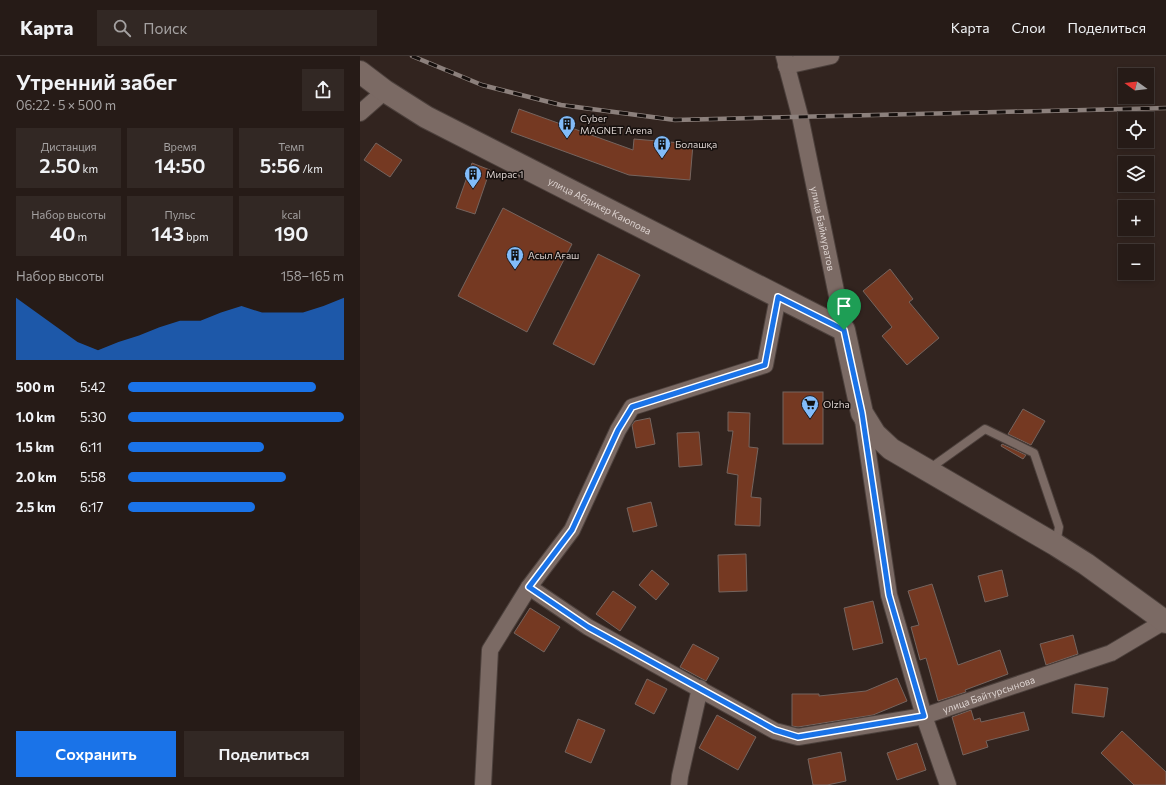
<!DOCTYPE html>
<html lang="ru">
<meta charset="utf-8">
<style>
body{margin:0;font-family:Commissioner,sans-serif;background:#322824;color:#f1f3f6;height:100vh;display:flex;flex-direction:column;font-size:15px;white-space:nowrap}
*{box-sizing:border-box;margin:0}
p{font-size:13px;color:#a4a1a1}
.icon{flex:none;width:22px;height:22px;fill:none;stroke:currentColor;stroke-width:2;stroke-linecap:round;stroke-linejoin:round}
.map{position:relative;flex:1;overflow:hidden}
.details{display:flex;flex-direction:column;background:#261b17;width:360px}
.details>*{flex:none}
.needle{width:26px;rotate:285deg}
.buttons{position:absolute;left:758px;top:12px;display:grid;gap:8px}
.buttons a{display:grid;place-items:center;width:36px;height:36px;border-radius:0px;background:#261b17;box-shadow:0 2px 6px #0003,0 0 0 1px #423936;font-size:20px}
.pin{position:absolute;display:grid;place-items:center;width:34px;height:34px;color:#fff;margin:-41px -17px;border-radius:50% 50% 50% 0;rotate:-45deg;box-shadow:0 0 4px #0007}
.pin .icon{rotate:45deg}
.round{display:grid;place-items:center;flex:none;width:42px;height:42px;border-radius:0px;background:#322824}
.headline{display:flex;align-items:center;justify-content:space-between;height:68px;padding:0 16px}
h1{font-size:22px;font-weight:600;line-height:30px}
.metrics{display:grid;grid-template-columns:repeat(3,1fr);gap:6px;height:68px;padding:4px 16px}
.metrics div{display:grid;align-content:center;border-radius:0px;background:#322824;text-align:center}
.metrics b{font-size:20px;font-weight:600}
.metrics small{font-size:11px;font-weight:400}
.metrics p{font-size:11px}
.chart{height:112px;padding:8px 16px}
.chart p{display:flex;justify-content:space-between}
.chart svg{width:100%;height:72px;margin-top:4px;fill:#1a73e8;opacity:.7}
.primary-button{display:flex;gap:8px;margin-top:auto;padding:8px 16px}
.primary-button a{flex:1;height:46px;border-radius:0px;background:#1a73e8;color:#fff;font-size:16px;font-weight:600;line-height:46px;text-align:center}
.primary-button a+a{background:#322824;color:#f1f3f6}
ul{padding:0 16px;list-style:none;font-size:13px}
li{display:grid;grid-template-columns:64px 48px 1fr;align-items:center;height:30px}
li i{height:10px;border-radius:5px;background:#1a73e8}
header{display:flex;align-items:center;gap:24px;box-sizing:border-box;height:56px;padding:0 20px;background:#261b17;border-bottom:1px solid #423936}
header strong{font-size:19px}
nav{display:flex;gap:22px;margin-inline-start:auto;font-size:14px}
.search{width:280px;height:36px;background:#322824;display:flex;align-items:center;gap:10px;box-sizing:border-box;padding:0 14px;border-radius:0px;color:#a4a1a1;font-size:15px}
main{display:flex;flex:1;min-height:0}
.map>svg:first-child{display:block}
.building{fill:#753922;stroke:#75645e}
.lines{fill:none;stroke-linecap:round;stroke-linejoin:round}
.lane-casing{stroke:#4c403c;stroke-width:10}
.street-casing{stroke:#4c403c;stroke-width:18}
.secondary-casing{stroke:#4c403c;stroke-width:24}
.lane{stroke:#7b6a64;stroke-width:8}
.street{stroke:#7b6a64;stroke-width:16}
.secondary{stroke:#7b6a64;stroke-width:22}
.rail-casing{stroke:#8c807c;stroke-width:4.5}
.rail{stroke:#150f0d;stroke-width:3;stroke-dasharray:9;stroke-linecap:butt}
.route-casing{stroke:#fff;stroke-width:8}
.route{stroke:#1a73e8;stroke-width:5}
.labels{text-anchor:middle;dominant-baseline:central;stroke-width:3;stroke-linejoin:round;paint-order:stroke}
.poi-label{font-size:10px;fill:#dcd2cf;stroke:#150f0d;text-anchor:start}
.street-label{font-size:10px;fill:#dcd2cf;stroke:#150f0d}
</style>
<header>
<strong>Карта</strong>
<div class="search"><svg class="icon" aria-label="search" viewBox="0 0 24 24"><circle cx="10" cy="10" r="6"/><path d="M15 15l6 6"/></svg>Поиск</div>
<nav><a>Карта</a><a>Слои</a><a>Поделиться</a></nav>
</header>
<main>
<section class="details">
<div class="headline"><div><h1>Утренний забег</h1><p>06:22 · 5 × 500 m</p></div><a class="round"><svg class="icon" aria-label="share" viewBox="0 0 24 24"><path d="M12 15V3M7 8l5-5 5 5M5 13v7h14v-7"/></svg></a></div>
<div class="metrics">
<div><p>Дистанция</p><b>2.50<small> km</small></b></div>
<div><p>Время</p><b>14:50</b></div>
<div><p>Темп</p><b>5:56<small> /km</small></b></div>
</div>
<div class="metrics">
<div><p>Набор высоты</p><b>40<small> m</small></b></div>
<div><p>Пульс</p><b>143<small> bpm</small></b></div>
<div><p>kcal</p><b>190</b></div>
</div>
<div class="chart"><p><span>Набор высоты</span>158–165 m</p>
<svg viewBox="0 0 160 44" preserveAspectRatio="none"><path d="M0 44V6L10 15L20 24L30 33L40 38L50 33L60 29L70 24L80 20L90 20L100 15L110 11L120 15L130 15L140 15L150 11L160 6V44z"/></svg>
</div>
<ul>
<li><b>500 m</b>5:42<i style="width:87%"></i></li>
<li><b>1.0 km</b>5:30<i style="width:100%"></i></li>
<li><b>1.5 km</b>6:11<i style="width:63%"></i></li>
<li><b>2.0 km</b>5:58<i style="width:73%"></i></li>
<li><b>2.5 km</b>6:17<i style="width:59%"></i></li>
</ul>
<div class="primary-button"><a>Сохранить</a><a>Поделиться</a></div>
</section>
<div class="map">
<svg width="806" height="729" viewBox="0 0 806 729">
<rect width="100%" height="100%" fill="#32241f"/>
<g class="building">
<polygon points="159,53 273,94 274,83 333,88 330,124 269,119 151,76"/>
<polygon points="16,87 42,104 30,121 4,104"/>
<polygon points="112,107 130,114 115,158 96,152"/>
<polygon points="143,152 212,188 167,276 98,240"/>
<polygon points="238,198 280,219 234,309 193,288"/>
<polygon points="530,213 553,243 549,246 579,282 547,309 522,280 532,271 503,235"/>
<rect x="423" y="336" width="40" height="52"/>
<polygon points="663,353 685,365 671,389 648,378"/>
<polygon points="368,356 390,357 389,391 398,392 391,441 401,442 400,470 375,469 378,419 367,417 373,375 368,375"/>
<polygon points="290,362 295,388 276,392 272,369 275,365"/>
<polygon points="339,376 342,409 319,411 317,377"/>
<polygon points="642,388 666,399 663,403 641,390"/>
<polygon points="291,446 297,470 273,476 267,452"/>
<polygon points="386,498 387,535 359,536 358,499"/>
<polygon points="292,514 309,528 296,544 279,529"/>
<polygon points="642,514 648,540 625,546 618,520"/>
<polygon points="572,528 598,609 640,594 648,618 605,634 606,636 578,645 566,602 560,604 551,571 559,569 548,535"/>
<polygon points="253,535 276,551 260,575 236,558"/>
<polygon points="513,545 523,587 493,594 484,552"/>
<polygon points="170,552 200,571 184,596 154,577"/>
<polygon points="713,579 718,598 686,609 680,588"/>
<polygon points="333,588 359,602 346,625 320,611"/>
<polygon points="537,622 547,645 513,659 438,671 432,670 432,638 459,638 459,640 506,635"/>
<polygon points="287,623 307,633 294,658 275,648"/>
<polygon points="715,628 748,632 744,661 712,657"/>
<polygon points="611,654 614,664 620,662 621,666 664,656 669,674 626,685 628,691 603,699 592,661"/>
<polygon points="357,659 396,681 378,714 339,692"/>
<polygon points="218,663 245,674 231,707 205,696"/>
<polygon points="762,675 806,716 806,729 774,729 741,697"/>
<polygon points="557,687 566,714 537,724 527,697"/>
<polygon points="481,696 486,725 467,729 453,729 448,703"/>
</g>
<g class="lines">
<g class="lane-casing">
<polyline id="lane" points="569,413 625,373 674,397 699,471 696,488"/>
</g>
<g class="street-casing">
<g id="street">
<path id="s1" d="M 424,0 L 440,60 L 484,274"/>
<polyline points="426,10 471,0"/>
<polyline points="0,57 25,35"/>
<polyline points="503,364 529,539 564,660 588,729"/>
<path id="s2" d="M 169,531 L 228,571 L 415,675 L 438,681 L 564,660 L 751,597 L 805,565"/>
<polyline points="123,729 130,594 169,531 212,474 258,374 272,351 405,309 418,241"/>
<polyline points="319,729 320,720 340,632"/>
</g>
</g>
<g class="secondary-casing">
<g id="secondary">
<path id="s3" d="M 0,16 L 25,35 L 66,61 L 484,274 L 502,357 L 515,378 L 531,393 L 696,489 L 726,508 L 806,566"/>
</g>
</g>
<use href="#lane" class="lane"/>
<use href="#street" class="street"/>
<use href="#secondary" class="secondary"/>
<g class="rail-casing">
<polyline id="rail" points="52,0 122,29 201,49 315,64 806,52"/>
</g>
<use href="#rail" class="rail"/>
</g>
<g class="lines">
<g class="route-casing">
<polygon id="route" points="418,241 484,274 502,357 529,539 564,660 438,681 415,674 228,571 169,531 212,474 258,374 272,351 405,309"/>
</g>
<use href="#route" class="route"/>
</g>
<defs>
<g id="building-pin" transform="scale(0.9)"><path d="M0 17L-7.5 6A9.5 9.5 0 1 1 7.5 6Z" fill="#82bcfa" stroke="#150f0d"/><path d="M-4-6H4V6H1V3H-1V6H-4ZM-2.5-4.3h1.7v1.8h-1.7ZM.8-4.3h1.7v1.8H.8ZM-2.5-1h1.7V.8h-1.7ZM.8-1h1.7V.8H.8Z" fill="#111"/></g>
<g id="supermarket-pin" transform="scale(0.9)"><path d="M0 17L-7.5 6A9.5 9.5 0 1 1 7.5 6Z" fill="#82bcfa" stroke="#150f0d"/><path d="M-6-5.5h2.5l.6 2H6L4.5 2H-2.5L-4.4-4H-6ZM-1.5 3.2a1.3 1.3 0 1 0 .1 0ZM3 3.2a1.3 1.3 0 1 0 .1 0Z" fill="#111"/></g>
</defs>
<g fill-rule="evenodd">
<use href="#building-pin" x="207" y="68"/>
<use href="#building-pin" x="302" y="88"/>
<use href="#building-pin" x="113" y="118"/>
<use href="#building-pin" x="155" y="199"/>
<use href="#supermarket-pin" x="450" y="348"/>
</g>
<g class="labels">
<g class="poi-label">
<text x="220" y="62">Cyber<tspan x="220" dy="12">MAGNET Arena</tspan></text>
<text x="315" y="88">Болашқа</text>
<text x="126" y="118">Мирас 1</text>
<text x="168" y="199">Асыл Ағаш</text>
<text x="463" y="348">Olzha</text>
</g>
<g class="street-label">
<text stroke="none"><textPath href="#s3" startOffset="275">улица Абдикер Каюпова</textPath></text>
<text stroke="none"><textPath href="#s1" startOffset="177">улица Баймуратов</textPath></text>
<text stroke="none"><textPath href="#s2" startOffset="505">улица Байтурсынова</textPath></text>
</g>
</g>
</svg>
<div class="buttons">
<a><svg class="needle" viewBox="-14 -14 28 28"><path d="M0-13l5 13h-10z" fill="#e53935"/><path d="M0 13l5-13h-10z" fill="#a4a1a1"/></svg></a>
<a><svg class="icon" aria-label="locate" viewBox="0 0 24 24"><circle cx="12" cy="12" r="6"/><path d="M12 2v4M12 18v4M2 12h4M18 12h4"/></svg></a>
<a><svg class="icon" aria-label="layers" viewBox="0 0 24 24"><path d="M12 4l9 5-9 5-9-5zM3 14l9 5 9-5"/></svg></a>
<a>+</a>
<a>−</a>
</div>
<div class="pin" style="left:484px;top:274px;background:#1e9e55"><svg class="icon" aria-label="arrive" viewBox="0 0 24 24"><path d="M6 21V4h12l-3 4 3 4H6"/></svg></div>
</div>
</main>
